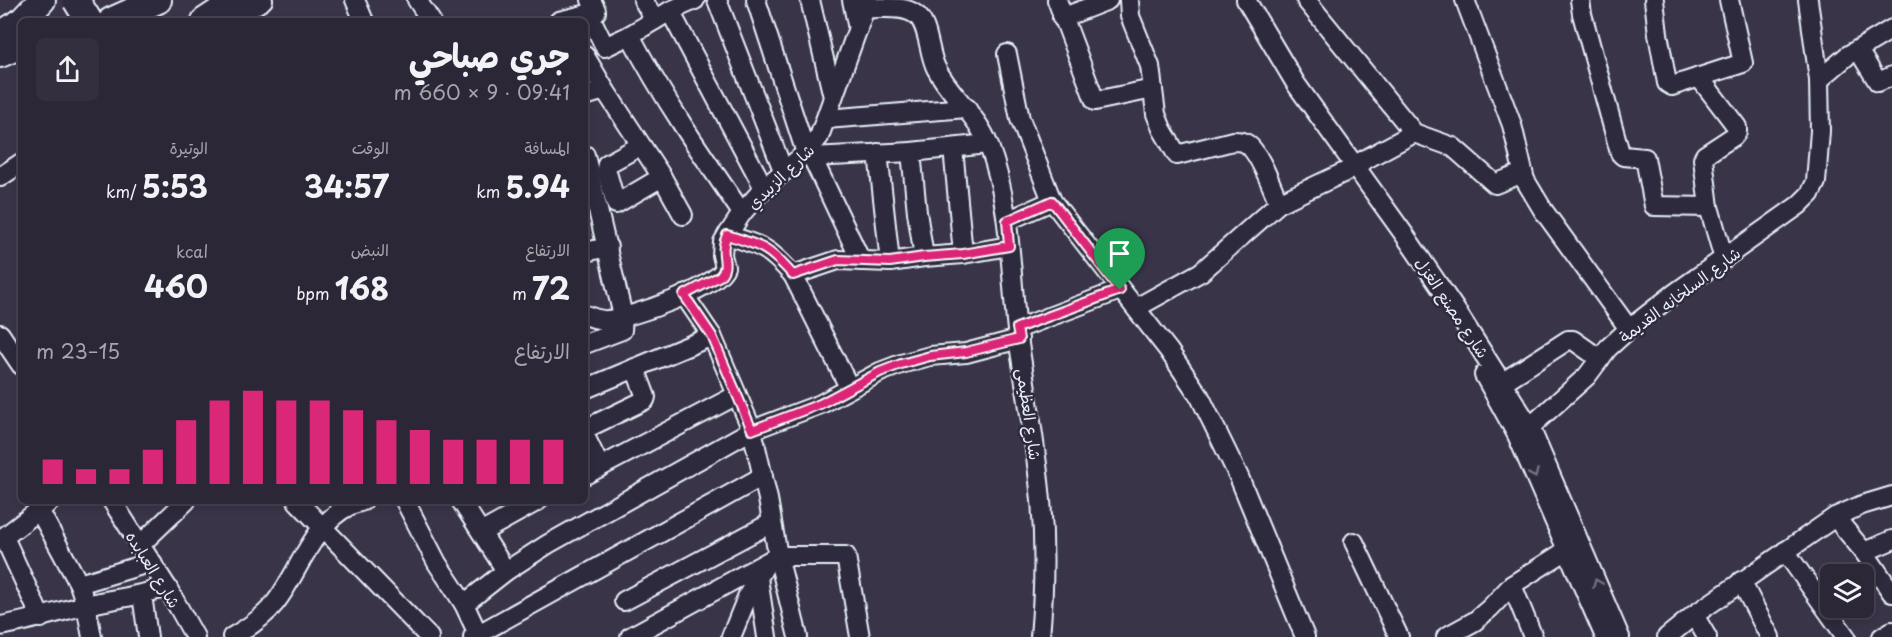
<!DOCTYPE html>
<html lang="ar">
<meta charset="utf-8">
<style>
body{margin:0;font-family:"Playpen Sans","Playpen Sans Arabic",sans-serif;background:#342f3f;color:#f1f3f6;direction:rtl;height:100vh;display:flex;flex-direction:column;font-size:22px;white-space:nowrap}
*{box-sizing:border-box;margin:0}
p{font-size:20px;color:#a6a5ad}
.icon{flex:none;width:33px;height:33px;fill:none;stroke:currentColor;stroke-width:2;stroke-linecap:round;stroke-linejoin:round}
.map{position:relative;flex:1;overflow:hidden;direction:ltr}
.details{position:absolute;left:18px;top:18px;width:570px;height:486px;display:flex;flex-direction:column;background:#2c2737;border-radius:9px;box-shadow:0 3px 9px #0003,0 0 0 2px #484452;direction:rtl}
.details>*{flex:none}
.tools{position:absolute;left:1820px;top:564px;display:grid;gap:12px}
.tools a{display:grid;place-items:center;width:54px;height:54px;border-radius:9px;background:#2c2737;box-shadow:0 3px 9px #0003,0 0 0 2px #484452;font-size:30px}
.pin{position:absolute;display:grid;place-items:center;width:51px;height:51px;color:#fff;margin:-62px -26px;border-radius:50% 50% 50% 0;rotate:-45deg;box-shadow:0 0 6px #0007}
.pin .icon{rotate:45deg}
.round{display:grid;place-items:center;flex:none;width:63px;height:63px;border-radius:9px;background:#342f3f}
.headline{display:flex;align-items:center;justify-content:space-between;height:102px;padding:0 18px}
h1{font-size:33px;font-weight:700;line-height:45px}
.stats{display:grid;grid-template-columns:repeat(3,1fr);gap:9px;height:102px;padding:6px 18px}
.stats div{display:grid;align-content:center}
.stats b{font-size:30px;font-weight:700}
.stats small{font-size:16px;font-weight:400}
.stats p{font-size:16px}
.chart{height:168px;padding:12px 18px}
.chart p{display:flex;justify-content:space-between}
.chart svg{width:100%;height:108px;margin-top:6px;stroke:#db2777;stroke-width:6}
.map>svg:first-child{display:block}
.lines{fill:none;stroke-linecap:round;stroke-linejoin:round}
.minor-casing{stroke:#e8f1f8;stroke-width:22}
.highway-casing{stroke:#e8f1f8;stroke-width:30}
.minor{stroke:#2f2a3d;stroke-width:18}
.highway{stroke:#2f2a3d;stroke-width:26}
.highway-bridge-casing{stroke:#e8f1f8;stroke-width:30;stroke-linecap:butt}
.highway-bridge{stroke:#2f2a3d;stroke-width:26}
.oneway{stroke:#70707e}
.route-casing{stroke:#fff;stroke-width:12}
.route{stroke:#db2777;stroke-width:8}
.labels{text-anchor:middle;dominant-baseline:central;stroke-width:5;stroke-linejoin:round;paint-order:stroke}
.street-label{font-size:16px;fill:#e8f1f8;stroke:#2f2a3d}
</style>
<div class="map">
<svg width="1892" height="637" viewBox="0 0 1892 637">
<rect width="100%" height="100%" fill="#3a3449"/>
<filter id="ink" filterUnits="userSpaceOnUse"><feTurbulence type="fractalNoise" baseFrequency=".0167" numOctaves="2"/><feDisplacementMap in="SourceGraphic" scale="12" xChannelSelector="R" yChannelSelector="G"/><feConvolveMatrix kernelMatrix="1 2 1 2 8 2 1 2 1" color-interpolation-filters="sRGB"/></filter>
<g filter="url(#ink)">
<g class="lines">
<g class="minor-casing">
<g id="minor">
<polyline points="355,0 364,21"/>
<polyline points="417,0 431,21"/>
<polyline points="643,0 655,20"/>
<path d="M 695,0 L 670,11 L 630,35 C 662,97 702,155 742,213"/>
<polyline points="717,0 783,170"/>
<polyline points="756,0 806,153 812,157 861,261"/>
<polyline points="810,0 833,97"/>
<polyline points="852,0 858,29"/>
<polyline points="1057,0 1095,101 1153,89"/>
<path d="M 1129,0 L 1130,16 L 1150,66 L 1156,114 L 1162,129 L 1177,155 L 1233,141 C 1238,141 1243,141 1247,144 C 1260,153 1272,188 1279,203"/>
<polyline points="1246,0 1296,84 1406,237 1455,309 1530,427 1620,637"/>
<polyline points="1306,0 1414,133 1453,147 1495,184 1523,173"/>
<polyline points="1465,0 1512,125 1525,180 1543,210 1629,329"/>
<polyline points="1580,0 1582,14 1620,153 1623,156 1645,158 1654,206 1709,207"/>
<polyline points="1654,0 1658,34 1667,83 1672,86 1743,63 1729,0"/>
<path d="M 866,8 C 881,9 903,5 915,14 C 929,23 928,52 936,68 C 951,97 977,114 989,146 C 1011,204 1010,269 1017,330 C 1025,387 1036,443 1041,501 C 1045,546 1044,592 1040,637"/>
<polyline points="670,11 764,188"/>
<polyline points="589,14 605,47 630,35"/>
<polyline points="1062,18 1108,0"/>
<polyline points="231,21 263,0"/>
<polyline points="559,21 596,12 596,10 591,0"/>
<polyline points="1858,50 1878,82 1892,76"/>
<polyline points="1007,54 1020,119 1052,201 1169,351 1200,397 1239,477 1305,637"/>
<polyline points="585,56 605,90 662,177 683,215"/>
<polyline points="1699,77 1737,127 1737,132 1734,136 1705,155 1703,159 1709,207 1724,259"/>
<polyline points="1819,80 1847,56 1892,29"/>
<polyline points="585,96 605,90"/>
<polyline points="826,119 967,108"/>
<polyline points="640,146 607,164 606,169 616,204 662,177"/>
<polyline points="953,148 963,254"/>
<polyline points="911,152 917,212 924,257"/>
<polyline points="878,153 890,262"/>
<polyline points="585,155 623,316 622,330 585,344"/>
<polyline points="812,157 911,152 988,144"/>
<polyline points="1355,165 1414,133"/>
<polyline points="0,177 21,163"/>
<polyline points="1007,221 1052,201"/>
<path d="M 727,235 C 762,246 768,247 793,275"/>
<polyline points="585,252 608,247"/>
<polyline points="684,295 712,336 752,430 768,499 778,556 798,637"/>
<polyline points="1136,308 1201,272 1279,203 1345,172"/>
<path d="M 585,315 C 592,317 599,321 608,320 C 630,318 718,288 725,267 L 722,255 L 723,242 L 742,213 L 764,188 L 806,153 L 819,137 L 868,0"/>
<polyline points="1017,329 1120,290"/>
<polyline points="0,334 21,365"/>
<polyline points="1484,375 1517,435 1605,637"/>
<polyline points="1503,382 1568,340 1573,340 1600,359"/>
<polyline points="849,387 793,275 838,260 890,262 924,257 963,254 1009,246"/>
<polyline points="585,389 712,336"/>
<polyline points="585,429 645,400 646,397 635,368"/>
<polyline points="1520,433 1530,427 1587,376 1608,348 1629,329 1675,293 1799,205 1810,194 1816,182 1820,131 1819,80 1808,0"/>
<polyline points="585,436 600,467"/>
<polyline points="585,475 737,395"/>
<polyline points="112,501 167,587 195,637"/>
<polyline points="297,501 429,637"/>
<polyline points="405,501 437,563 464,604 478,634"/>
<polyline points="461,501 506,571"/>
<polyline points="39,510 79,584 86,605 92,637"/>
<polyline points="1835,517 1864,552 1892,593"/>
<polyline points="482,532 538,501"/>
<polyline points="4,537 41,618"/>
<polyline points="0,540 51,501"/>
<polyline points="1354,542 1399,637"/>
<polyline points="140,545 186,501"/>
<polyline points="1785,551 1846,637"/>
<polyline points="1864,552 1892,540"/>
<polyline points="758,578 767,637"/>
<polyline points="1741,581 1770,637"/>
<polyline points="79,584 152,562"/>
<polyline points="1512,585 1533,637"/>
<polyline points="142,595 148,637"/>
<polyline points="624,601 771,523"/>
<polyline points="464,604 506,571 548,544 752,430 821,404 880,372 901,364 930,356 966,353 1019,339"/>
<polyline points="1694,615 1835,517 1862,505 1892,496"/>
<path d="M 0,626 C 29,621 57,612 86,605 C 113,599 140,596 167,587"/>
<path d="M 232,637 C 248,628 264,617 275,603 C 302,569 315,512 363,501"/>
<polyline points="473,637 763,476"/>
<polyline points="630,637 778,556 846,556 860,637"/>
<polyline points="731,637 748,595 766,564"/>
<polyline points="1446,637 1475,621 1490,608 1512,585 1567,550"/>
<polyline points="1667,637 1694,615 1707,637"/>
<polyline points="1882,637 1892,631"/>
</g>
</g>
<g class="highway-casing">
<g id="highway">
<polyline points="22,21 42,0"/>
<polyline points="111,21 158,0"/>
<polyline points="205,21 237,0"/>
<polyline points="0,35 21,22"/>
<polyline points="0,54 21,45"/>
</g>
</g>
<use href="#minor" class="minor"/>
<use href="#highway" class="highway"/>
<g class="highway-bridge-casing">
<polyline id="highway-bridge" points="76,0 89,21"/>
</g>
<use href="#highway-bridge" class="highway-bridge"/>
</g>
<defs><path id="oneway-chevron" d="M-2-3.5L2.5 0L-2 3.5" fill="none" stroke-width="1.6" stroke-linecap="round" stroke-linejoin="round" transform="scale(1.5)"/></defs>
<g class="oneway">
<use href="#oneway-chevron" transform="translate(1534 474) rotate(66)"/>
<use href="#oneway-chevron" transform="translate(1597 583) rotate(-113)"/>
</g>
</g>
<g class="lines" filter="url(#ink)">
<g class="route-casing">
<path id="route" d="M 1052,201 L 1120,290 L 1017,328 L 1019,339 L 966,352 L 930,356 L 901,364 L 880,372 L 820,404 L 752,430 L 712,336 L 684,295 L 720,276 C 731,264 718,254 727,235 C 762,246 768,247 793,275 L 838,260 L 890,262 L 924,257 L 963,254 L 1009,246 L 1007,221 Z"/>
</g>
<use href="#route" class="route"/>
</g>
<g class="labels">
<g class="street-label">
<text transform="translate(780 176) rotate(-44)">شارع الزبيدي</text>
<text transform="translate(1679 294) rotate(-37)">شارع السلخانه القديمة</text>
<text transform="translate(1453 307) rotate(56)">شارع مصنع الغزل</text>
<text transform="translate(1030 414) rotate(82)">شارع العظيمى</text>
<text transform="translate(154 569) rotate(58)">شارع العبابده</text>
</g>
</g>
</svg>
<div class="tools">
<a><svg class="icon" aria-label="layers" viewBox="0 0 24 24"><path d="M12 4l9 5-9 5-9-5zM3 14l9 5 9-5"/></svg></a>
</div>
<div class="pin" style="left:1120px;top:290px;background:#1e9e55"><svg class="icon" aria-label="arrive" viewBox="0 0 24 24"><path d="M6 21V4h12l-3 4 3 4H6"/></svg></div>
<section class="details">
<div class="headline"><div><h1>جري صباحي</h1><p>09:41 · 9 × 660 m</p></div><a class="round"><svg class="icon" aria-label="share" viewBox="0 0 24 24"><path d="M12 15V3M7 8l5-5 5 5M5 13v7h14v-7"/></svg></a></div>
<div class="stats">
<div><p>المسافة</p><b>5.94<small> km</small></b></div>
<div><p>الوقت</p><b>34:57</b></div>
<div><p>الوتيرة</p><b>5:53<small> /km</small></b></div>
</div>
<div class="stats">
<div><p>الارتفاع</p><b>72<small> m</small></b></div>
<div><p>النبض</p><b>168<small> bpm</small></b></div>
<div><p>kcal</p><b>460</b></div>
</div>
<div class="chart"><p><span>الارتفاع</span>15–23 m</p>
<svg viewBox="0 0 160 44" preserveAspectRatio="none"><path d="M5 44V34M15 44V38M25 44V38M35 44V30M45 44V18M55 44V10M65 44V6M75 44V10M85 44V10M95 44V14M105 44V18M115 44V22M125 44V26M135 44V26M145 44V26M155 44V26"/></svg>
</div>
</section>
</div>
